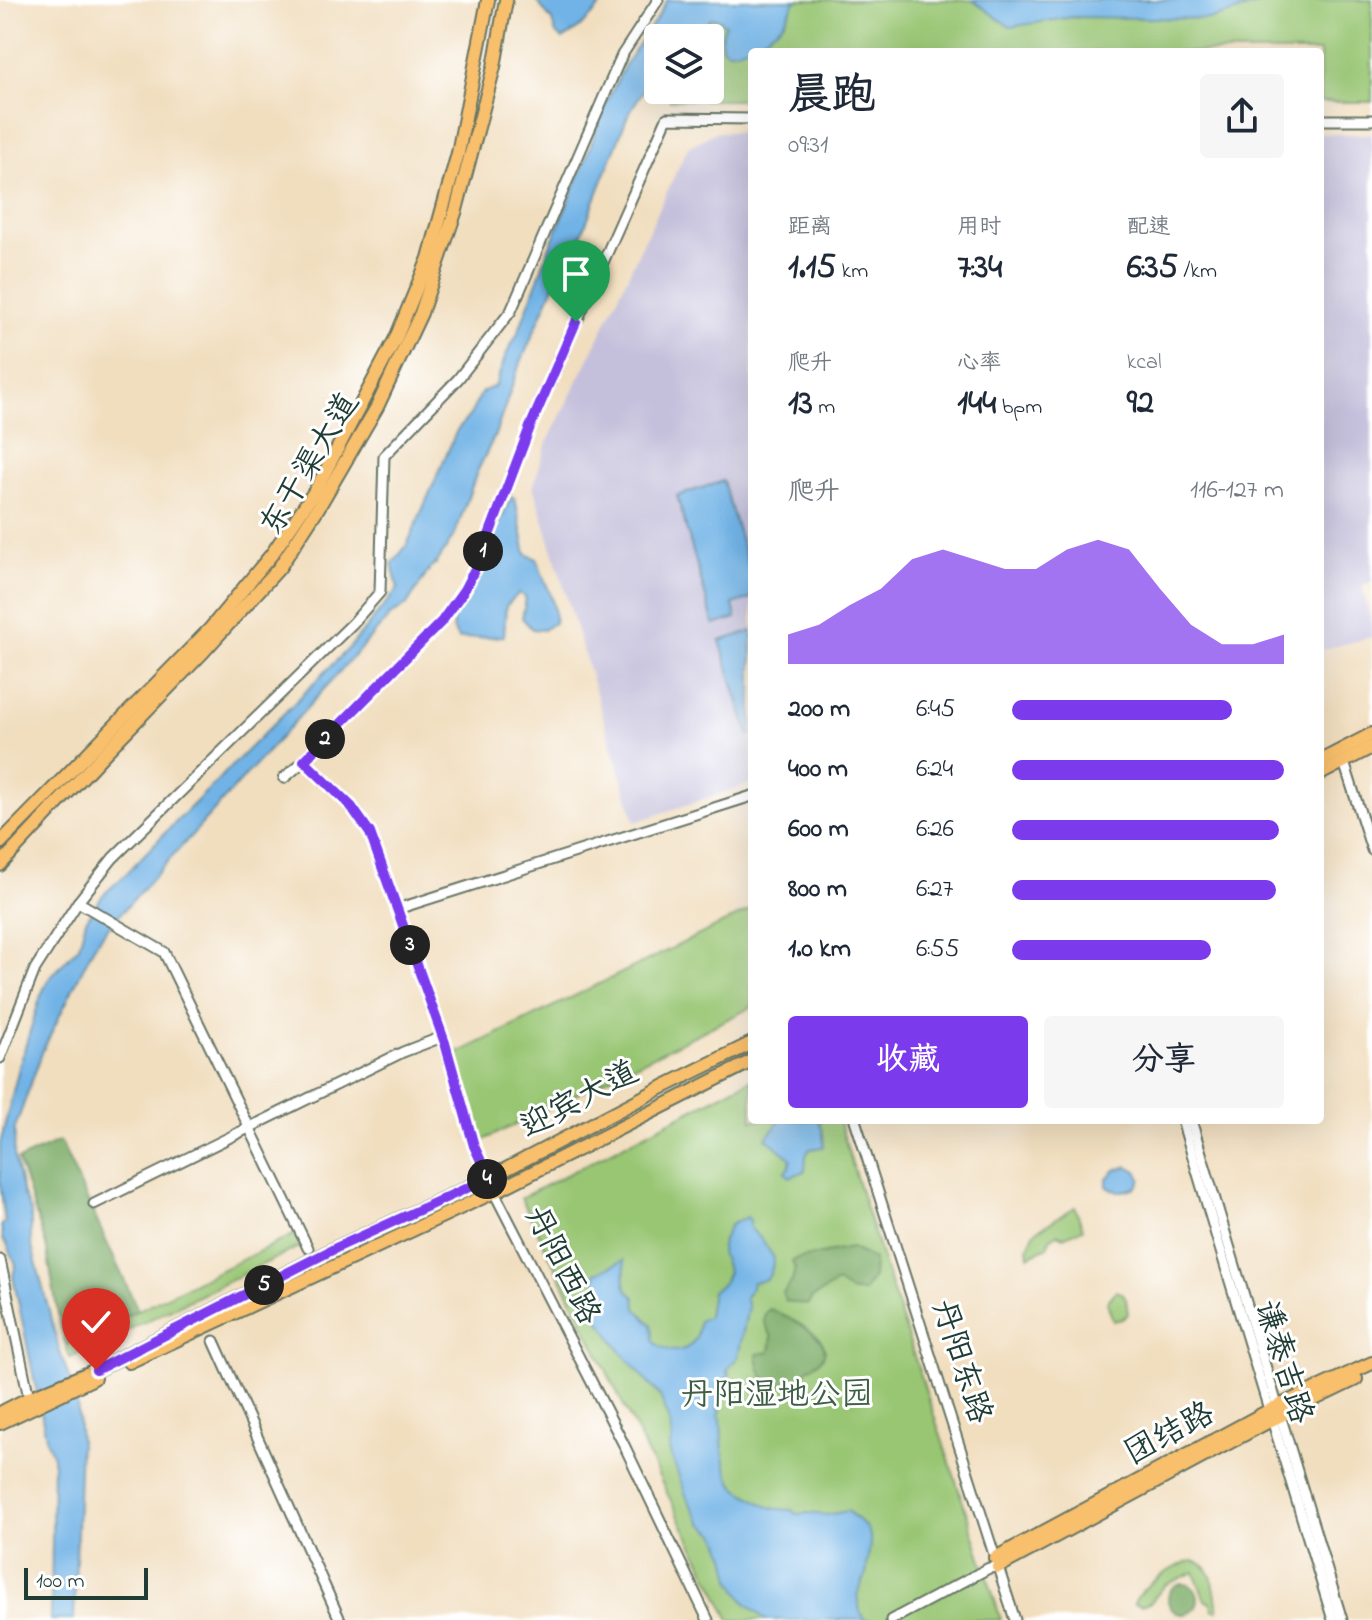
<!DOCTYPE html>
<html lang="zh">
<meta charset="utf-8">
<style>
body{margin:0;font-family:"Indie Flower","LXGW WenKai TC",sans-serif;background:#f6f6f7;color:#1f2937;height:100vh;display:flex;flex-direction:column;font-size:30px;white-space:nowrap}
*{box-sizing:border-box;margin:0}
p{font-size:26px;color:#747a83}
.icon{flex:none;width:44px;height:44px;fill:none;stroke:currentColor;stroke-width:2;stroke-linecap:round;stroke-linejoin:round}
.map{position:relative;flex:1;overflow:hidden}
.side{position:absolute;left:748px;top:48px;width:576px;height:1076px;display:flex;flex-direction:column;background:#fff;border-radius:8px;box-shadow:0 8px 32px #0002}
.side>*{flex:none}
.buttons{position:absolute;left:644px;top:24px;display:grid;gap:16px}
.buttons a{display:grid;place-items:center;width:80px;height:80px;border-radius:8px;background:#fff;box-shadow:0 8px 32px #0002;font-size:40px}
.scale{position:absolute;left:24px;bottom:20px;width:124px;box-sizing:border-box;padding-left:8px;border:4px solid #1f3d34;border-top:0;font-size:22px;line-height:28px;white-space:nowrap;color:#1f3d34;-webkit-text-stroke:6px #fff;paint-order:stroke}
.pin{position:absolute;display:grid;place-items:center;width:68px;height:68px;color:#fff;margin:-82px -34px;border-radius:50% 50% 50% 0;rotate:-45deg;box-shadow:0 0 8px #0007}
.pin .icon{rotate:45deg}
.km{position:absolute;width:40px;height:40px;margin:-20px;border-radius:50%;background:#222;color:#fff;font-size:22px;line-height:40px;text-align:center}
.round{display:grid;place-items:center;flex:none;width:84px;height:84px;border-radius:8px;background:#f6f6f7}
.headline{display:flex;align-items:center;justify-content:space-between;height:136px;padding:0 40px}
h1{font-size:44px;font-weight:700;line-height:60px}
.figures{display:grid;grid-template-columns:repeat(3,1fr);gap:12px;height:136px;padding:8px 40px}
.figures div{display:grid;align-content:center}
.figures b{font-size:34px;font-weight:700}
.figures small{font-size:22px;font-weight:400}
.figures p{font-size:22px}
.chart{height:224px;padding:16px 40px}
.chart p{display:flex;justify-content:space-between}
.chart svg{width:100%;height:144px;margin-top:8px;fill:#7c3aed;opacity:.7}
.button{display:flex;gap:16px;margin-top:auto;padding:16px 40px}
.button a{flex:1;height:92px;border-radius:8px;background:#7c3aed;color:#fff;font-size:32px;font-weight:700;line-height:92px;text-align:center}
.button a+a{background:#f6f6f7;color:#1f2937}
ul{padding:0 40px;list-style:none;font-size:26px}
li{display:grid;grid-template-columns:128px 96px 1fr;align-items:center;height:60px}
li i{height:20px;border-radius:10px;background:#7c3aed}
.map>svg:first-child{display:block}
.industrial{fill:#c4c0db}
.green{fill:#99c673;stroke:#5c8254;stroke-width:2}
.forest{fill:#7aab65;stroke:#4c744c;stroke-width:2}
.water{fill:#71b3e6;stroke:#48788d;stroke-width:2}
.lines{fill:none;stroke-linecap:round;stroke-linejoin:round}
.minor-casing{stroke:#687565;stroke-width:13}
.major-casing{stroke:#687565;stroke-width:16}
.minor{stroke:#fff;stroke-width:9}
.major{stroke:#f8bf6c;stroke-width:12}
.route-casing{stroke:#fff;stroke-width:16}
.route{stroke:#7c3aed;stroke-width:10}
.labels{text-anchor:middle;dominant-baseline:central;stroke-width:6;stroke-linejoin:round;paint-order:stroke}
.street-label{font-size:32px;fill:#1f3d34;stroke:#fff}
.park-label{font-size:32px;fill:#3e5f44;stroke:#fff}
</style>
<div class="map">
<svg width="1372" height="1620" viewBox="0 0 1372 1620">
<rect width="100%" height="100%" fill="#fff"/>
<filter id="ink" filterUnits="userSpaceOnUse"><feTurbulence type="fractalNoise" baseFrequency=".0125" numOctaves="2"/><feDisplacementMap in="SourceGraphic" scale="16" xChannelSelector="R" yChannelSelector="G"/><feConvolveMatrix kernelMatrix="1 2 1 2 8 2 1 2 1" color-interpolation-filters="sRGB"/></filter>
<filter id="wash" filterUnits="userSpaceOnUse"><feTurbulence type="fractalNoise" baseFrequency=".006" numOctaves="4" result="noise"/><feDisplacementMap in="SourceGraphic" scale="32" xChannelSelector="R" yChannelSelector="G"/><feGaussianBlur stdDeviation="1.8" result="paint"/><feColorMatrix in="noise" values="0 0 0 0 0 0 0 0 0 0 0 0 0 0 0 0 0 1.4 0 .05"/><feComposite in="paint" operator="in"/></filter>
<g filter="url(#wash)">
<rect width="100%" height="100%" fill="#f1debf"/>
<g class="industrial">
<polygon points="716,132 752,132 752,783 635,822 533,486 547,443 597,342 688,147"/>
<polygon points="1320,134 1372,134 1372,581 1362,586 1372,625 1372,637 1320,650"/>
</g>
<g class="green">
<polygon points="691,0 1372,0 1372,102 1320,102 1320,52 752,52 752,100 670,100 672,90 710,90 710,38 683,38"/>
<polygon points="752,909 752,1007 478,1143 454,1055"/>
<path d="M 752,1079 L 752,1120 L 839,1120 C 888,1288 949,1453 1001,1620 L 730,1620 L 521,1198 Z"/>
<polygon points="1075,1207 1083,1229 1063,1237 1057,1234 1050,1239 1047,1247 1029,1256 1028,1247 1035,1232"/>
<polygon points="295,1234 301,1246 70,1358 66,1345"/>
<polygon points="1116,1291 1122,1293 1126,1299 1128,1314 1122,1319 1113,1321 1107,1302"/>
<path d="M 1194,1561 C 1215,1566 1215,1593 1218,1611 L 1213,1610 L 1211,1603 L 1205,1600 L 1194,1572 L 1165,1585 L 1151,1602 L 1142,1606 L 1134,1604 C 1139,1587 1177,1563 1194,1561 Z"/>
</g>
<g class="forest">
<polygon points="60,1141 138,1310 66,1345 59,1320 46,1245 18,1160"/>
<polygon points="851,1248 874,1259 873,1277 864,1292 851,1292 837,1283 812,1298 807,1305 785,1301 783,1293 792,1281 795,1268 792,1262 795,1259"/>
<path d="M 770,1309 C 790,1319 852,1344 811,1367 C 803,1372 809,1369 803,1376 C 796,1383 783,1386 774,1388 C 762,1378 758,1369 757,1354 L 770,1352 L 772,1337 L 764,1321 L 765,1313 Z"/>
<circle cx="1183" cy="1599" r="15"/>
</g>
<g class="water">
<path d="M 536,0 L 604,0 C 594,17 579,29 563,39 L 556,34 L 552,21 Z"/>
<path d="M 667,0 L 800,0 L 795,1 C 791,10 788,18 781,25 C 773,33 739,54 727,51 C 725,50 723,48 722,47 L 721,38 L 725,24 L 716,18 L 710,19 L 698,38 L 658,38 L 658,74 L 652,76 L 628,115 L 574,254 L 567,260 L 556,281 L 518,369 L 495,435 L 477,472 L 455,534 L 436,564 L 431,567 L 407,605 L 391,615 L 105,931 L 93,948 L 43,1050 L 15,1128 L 14,1156 L 23,1195 L 31,1212 L 31,1243 L 59,1349 L 77,1401 L 80,1441 L 74,1620 L 51,1620 L 53,1457 L 47,1442 L 13,1276 L 16,1264 L 7,1244 L 3,1240 L 1,1226 L 5,1222 L 0,1183 L 0,1144 L 19,1067 L 41,995 L 48,980 L 79,946 L 86,920 L 103,895 L 124,876 L 163,835 L 350,647 L 398,589 L 392,564 L 407,545 L 457,430 L 470,415 L 482,392 L 495,386 L 506,355 L 518,333 L 550,246 L 586,159 L 604,107 L 626,63 L 659,15 Z"/>
<polygon points="972,0 1273,0 1212,19 1073,17 1010,27"/>
<polygon points="723,481 752,578 752,598 733,604 736,618 714,625 677,496"/>
<path d="M 511,497 L 515,498 L 526,554 L 537,559 C 542,579 558,601 554,623 L 543,630 L 532,629 L 522,618 L 526,598 L 519,593 L 506,606 L 504,636 L 458,639 L 453,629 L 453,616 L 466,601 Z"/>
<polygon points="752,631 752,734 749,735 720,641"/>
<polygon points="781,1120 819,1120 823,1134 824,1147 810,1149 806,1155 805,1171 790,1177 785,1172 789,1167 791,1159 766,1138"/>
<path d="M 1128,1166 L 1137,1171 L 1141,1179 L 1137,1187 C 1126,1191 1116,1194 1107,1186 L 1107,1178 L 1115,1170 Z"/>
<path d="M 747,1217 L 750,1220 L 750,1228 L 763,1241 L 774,1258 C 771,1274 772,1281 753,1282 L 748,1295 L 745,1297 L 748,1307 L 738,1357 L 727,1370 L 727,1372 L 730,1373 L 719,1393 L 718,1409 L 721,1411 L 718,1416 L 721,1418 C 722,1438 722,1470 735,1486 C 739,1490 746,1494 751,1497 C 767,1508 773,1509 792,1510 L 796,1514 L 808,1513 L 825,1515 L 848,1511 L 866,1527 L 870,1535 L 870,1544 L 866,1575 L 857,1595 L 860,1611 L 865,1620 L 766,1620 L 744,1601 L 731,1579 L 726,1556 L 716,1534 L 701,1523 L 687,1498 L 669,1450 L 672,1439 L 669,1419 L 660,1396 L 622,1353 L 599,1320 L 594,1296 L 596,1273 L 624,1260 C 627,1276 619,1286 635,1297 L 636,1309 C 643,1313 645,1320 652,1324 L 654,1342 C 676,1359 699,1350 699,1321 L 708,1316 L 712,1291 L 723,1283 L 728,1272 L 721,1253 L 723,1240 L 730,1225 Z"/>
</g>
</g>
<g filter="url(#ink)">
<g class="lines">
<g class="minor-casing">
<g id="minor">
<polyline points="1320,120 1372,120"/>
<polyline points="304,761 351,806 370,833 445,1043 474,1146 494,1192 624,1445 708,1620"/>
<polyline points="1344,762 1372,850"/>
<polyline points="284,778 304,761 442,621 464,590 480,559 530,427 667,118 752,119"/>
<polyline points="78,902 164,952 308,1248"/>
<polyline points="397,909 752,796"/>
<polyline points="0,1058 35,969 78,902 113,858 353,623 380,592 384,456 458,379 511,311 622,55 658,0"/>
<polyline points="855,1120 1015,1620"/>
<polyline points="1182,1120 1219,1245 1333,1620"/>
<polyline points="1191,1120 1342,1620"/>
<polyline points="94,1204 403,1052 442,1037"/>
<polyline points="0,1260 29,1398"/>
<polyline points="214,1341 340,1620"/>
<polyline points="891,1620 989,1568 998,1567"/>
</g>
</g>
<g class="major-casing">
<g id="major">
<polyline points="1320,761 1372,734"/>
<polyline points="1320,774 1372,747"/>
<polyline points="0,843 210,629 272,554 315,491 396,338 429,258 458,153 488,0"/>
<polyline points="0,865 102,756 203,652 279,568 318,508 377,407 421,313 456,210 494,67 506,0"/>
<polyline points="129,1362 494,1192 752,1061"/>
<polyline points="0,1413 29,1398 96,1370 338,1247 489,1178 663,1087 752,1043"/>
<polyline points="0,1423 94,1378"/>
<polyline points="995,1558 1270,1410 1372,1363"/>
<polyline points="998,1567 1273,1419 1356,1379"/>
</g>
</g>
<use href="#minor" class="minor"/>
<use href="#major" class="major"/>
</g>
</g>
<g class="lines" filter="url(#ink)">
<g class="route-casing">
<polyline id="route" points="96,1370 338,1247 489,1178 474,1146 445,1043 370,833 351,806 304,761 442,621 464,590 480,559 530,427 576,322"/>
</g>
<use href="#route" class="route"/>
</g>
<g class="labels">
<g class="street-label">
<text transform="translate(311 465) rotate(-59)">东干渠大道</text>
<text transform="translate(580 1101) rotate(-28)">迎宾大道</text>
<text transform="translate(561 1266) rotate(63)">丹阳西路</text>
<text transform="translate(960 1362) rotate(72)">丹阳东路</text>
<text transform="translate(1282 1362) rotate(73)">谦泰吉路</text>
<text transform="translate(1170 1435) rotate(-28)">团结路</text>
</g>
<g class="park-label">
<text x="777" y="1396">丹阳湿地公园</text>
</g>
</g>
</svg>
<div class="buttons">
<a><svg class="icon" aria-label="layers" viewBox="0 0 24 24"><path d="M12 4l9 5-9 5-9-5zM3 14l9 5 9-5"/></svg></a>
</div>
<div class="scale">100 m</div>
<div class="pin" style="left:576px;top:322px;background:#1e9e55"><svg class="icon" aria-label="arrive" viewBox="0 0 24 24"><path d="M6 21V4h12l-3 4 3 4H6"/></svg></div>
<div class="pin" style="left:96px;top:1370px;background:#d93025"><svg class="icon" aria-label="check" viewBox="0 0 24 24"><path d="M5 12l5 5 9-10"/></svg></div>
<b class="km" style="left:483px;top:551px">1</b>
<b class="km" style="left:325px;top:739px">2</b>
<b class="km" style="left:410px;top:945px">3</b>
<b class="km" style="left:487px;top:1179px">4</b>
<b class="km" style="left:264px;top:1285px">5</b>
<section class="side">
<div class="headline"><div><h1>晨跑</h1><p>09:31</p></div><a class="round"><svg class="icon" aria-label="share" viewBox="0 0 24 24"><path d="M12 15V3M7 8l5-5 5 5M5 13v7h14v-7"/></svg></a></div>
<div class="figures">
<div><p>距离</p><b>1.15<small> km</small></b></div>
<div><p>用时</p><b>7:34</b></div>
<div><p>配速</p><b>6:35<small> /km</small></b></div>
</div>
<div class="figures">
<div><p>爬升</p><b>13<small> m</small></b></div>
<div><p>心率</p><b>144<small> bpm</small></b></div>
<div><p>kcal</p><b>92</b></div>
</div>
<div class="chart"><p><span>爬升</span>116–127 m</p>
<svg viewBox="0 0 160 44" preserveAspectRatio="none"><path d="M0 44V35L10 32L20 26L30 21L40 12L50 9L60 12L70 15L80 15L90 9L100 6L110 9L120 21L130 32L140 38L150 38L160 35V44z"/></svg>
</div>
<ul>
<li><b>200 m</b>6:45<i style="width:81%"></i></li>
<li><b>400 m</b>6:24<i style="width:100%"></i></li>
<li><b>600 m</b>6:26<i style="width:98%"></i></li>
<li><b>800 m</b>6:27<i style="width:97%"></i></li>
<li><b>1.0 km</b>6:55<i style="width:73%"></i></li>
</ul>
<div class="button"><a>收藏</a><a>分享</a></div>
</section>
</div>
